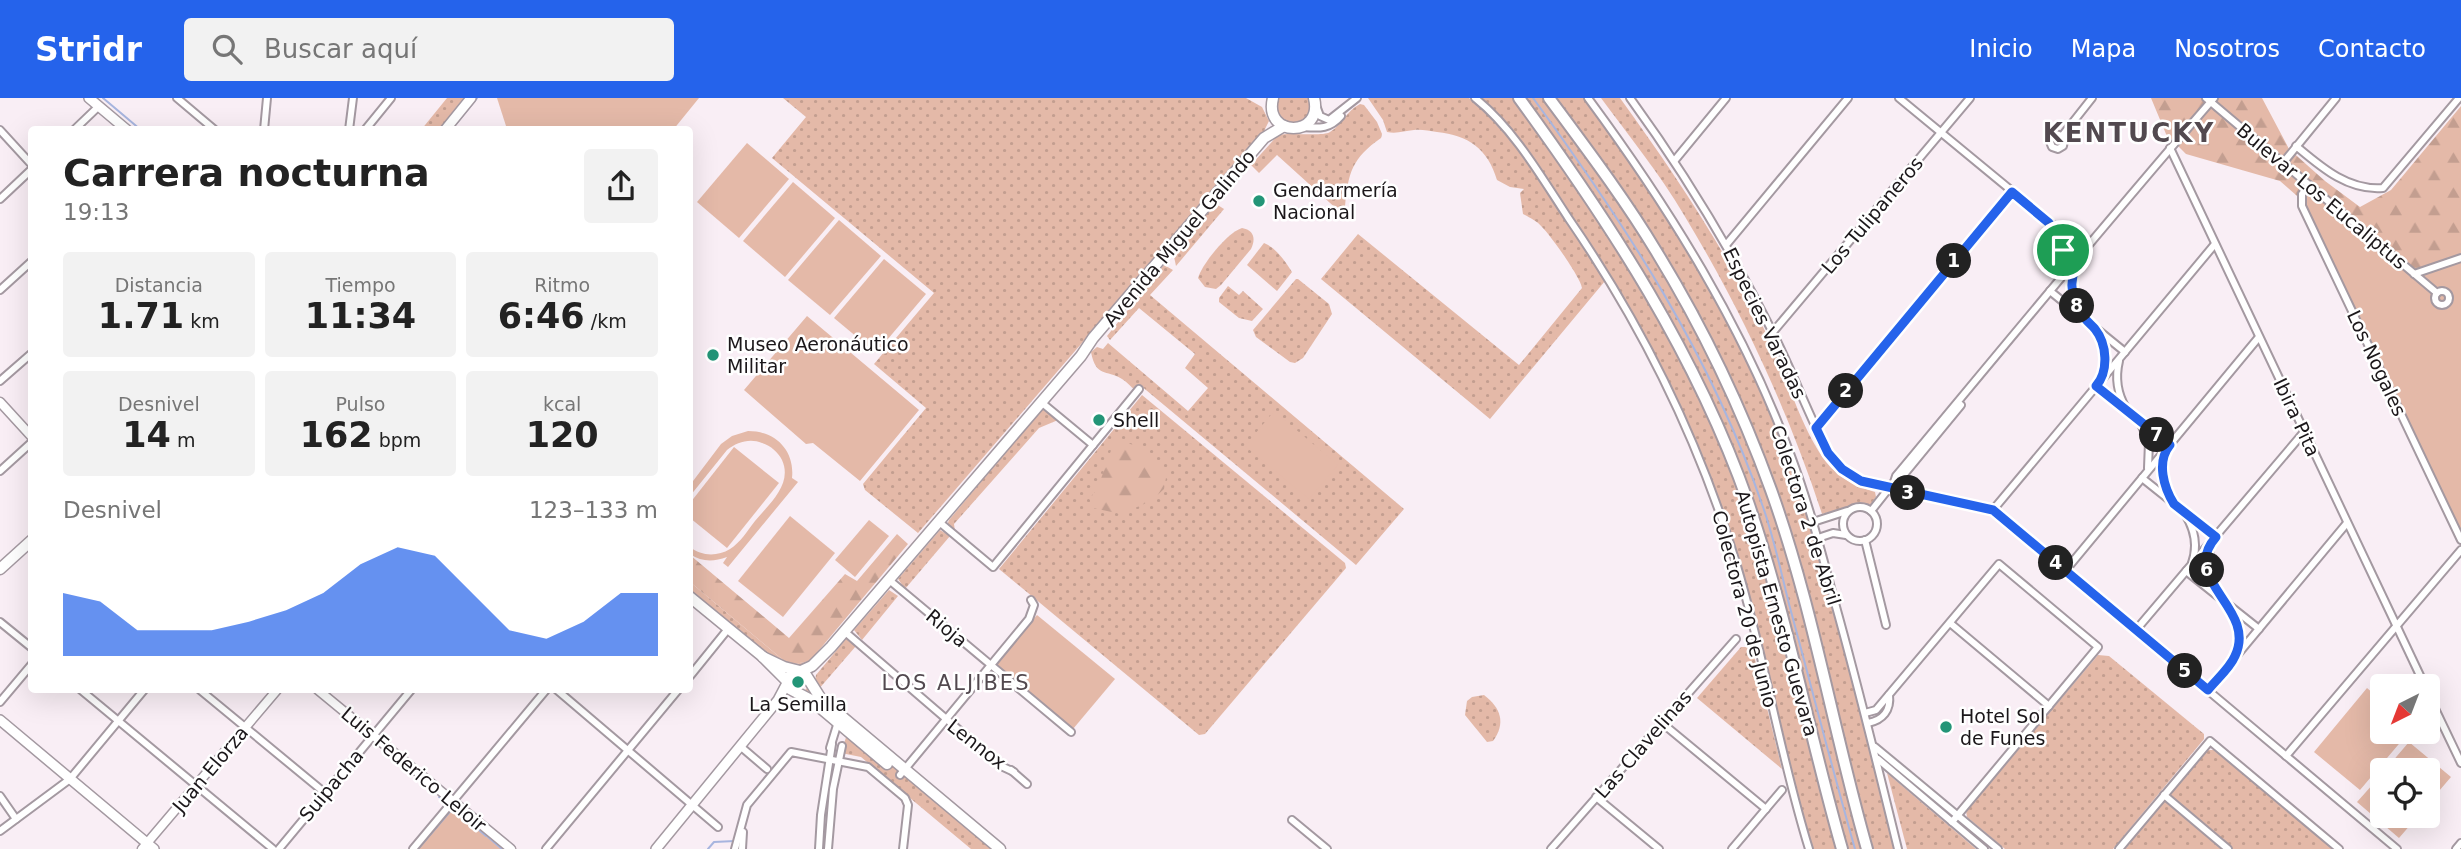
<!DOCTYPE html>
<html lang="es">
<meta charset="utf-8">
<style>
body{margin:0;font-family:"DejaVu Sans",sans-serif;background:#f2f2f2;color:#222;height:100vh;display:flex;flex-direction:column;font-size:26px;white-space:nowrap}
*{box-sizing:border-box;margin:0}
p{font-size:23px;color:#767676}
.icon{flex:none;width:38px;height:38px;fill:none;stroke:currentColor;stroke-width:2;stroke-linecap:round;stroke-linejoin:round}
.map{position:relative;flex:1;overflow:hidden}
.side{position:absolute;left:28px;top:28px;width:665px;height:567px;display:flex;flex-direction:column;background:#fff;border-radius:7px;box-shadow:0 7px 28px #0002}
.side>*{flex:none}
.needle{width:46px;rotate:222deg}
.buttons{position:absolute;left:2370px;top:576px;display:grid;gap:14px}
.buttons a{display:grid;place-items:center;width:70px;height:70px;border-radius:7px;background:#fff;box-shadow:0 7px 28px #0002;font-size:35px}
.pin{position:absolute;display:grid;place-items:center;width:60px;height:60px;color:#fff;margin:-30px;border:4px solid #fff;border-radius:50%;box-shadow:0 2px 7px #0007}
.km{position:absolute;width:35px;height:35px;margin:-18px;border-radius:50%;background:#222;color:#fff;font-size:19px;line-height:35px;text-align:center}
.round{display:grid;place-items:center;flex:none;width:74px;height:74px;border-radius:7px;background:#f2f2f2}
.overview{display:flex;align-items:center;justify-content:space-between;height:119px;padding:0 35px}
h1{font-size:38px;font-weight:700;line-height:52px}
.figures{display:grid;grid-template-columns:repeat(3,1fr);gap:10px;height:119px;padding:7px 35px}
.figures div{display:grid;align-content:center;border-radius:7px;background:#f2f2f2;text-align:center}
.figures b{font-size:35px;font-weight:700}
.figures small{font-size:19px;font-weight:400}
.figures p{font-size:19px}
.chart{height:196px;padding:14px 35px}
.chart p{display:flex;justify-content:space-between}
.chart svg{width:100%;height:126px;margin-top:7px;fill:#2563eb;opacity:.7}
header{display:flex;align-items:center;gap:42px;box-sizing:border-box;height:98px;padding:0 35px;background:#2563eb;color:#fff}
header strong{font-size:33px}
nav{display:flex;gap:38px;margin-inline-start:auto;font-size:24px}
.search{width:490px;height:63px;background:#f2f2f2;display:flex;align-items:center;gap:18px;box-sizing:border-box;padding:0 24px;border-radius:7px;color:#767676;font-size:26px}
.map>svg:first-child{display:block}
.grass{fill:url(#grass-dots)}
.forest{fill:url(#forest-firs)}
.park{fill:#e4b9a8}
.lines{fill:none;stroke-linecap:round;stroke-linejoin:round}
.stream{stroke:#a7b5df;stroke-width:2}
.minor-casing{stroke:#a499a1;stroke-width:10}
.tertiary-casing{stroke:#a499a1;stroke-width:11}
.secondary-casing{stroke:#a499a1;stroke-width:12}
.primary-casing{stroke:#a499a1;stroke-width:13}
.motorway-casing{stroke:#a499a1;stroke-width:14}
.minor{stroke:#fff;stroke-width:6}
.tertiary{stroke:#fff;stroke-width:8}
.secondary{stroke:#fff;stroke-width:9}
.primary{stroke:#fff;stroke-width:10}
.motorway{stroke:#fff;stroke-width:10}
.route-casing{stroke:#fff;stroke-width:14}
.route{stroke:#2563eb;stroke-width:9}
.poi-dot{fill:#239577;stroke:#fff;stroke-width:2.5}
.labels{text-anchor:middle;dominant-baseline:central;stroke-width:5;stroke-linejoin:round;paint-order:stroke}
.poi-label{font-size:19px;fill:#1b171a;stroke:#fff;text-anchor:start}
.street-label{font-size:19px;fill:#1b171a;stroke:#fff}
.neighbourhood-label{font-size:21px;letter-spacing:2px;fill:#52494f;stroke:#fff}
.district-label{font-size:26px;font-weight:bold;letter-spacing:2px;fill:#52494f;stroke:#fff}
</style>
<header>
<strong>Stridr</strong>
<div class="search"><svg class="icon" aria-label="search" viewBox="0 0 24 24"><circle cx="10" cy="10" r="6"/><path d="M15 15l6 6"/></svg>Buscar aquí</div>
<nav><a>Inicio</a><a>Mapa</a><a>Nosotros</a><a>Contacto</a></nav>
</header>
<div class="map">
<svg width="2461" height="751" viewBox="0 0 2461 751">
<defs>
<pattern id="grass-dots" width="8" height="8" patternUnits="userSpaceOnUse" patternTransform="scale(1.75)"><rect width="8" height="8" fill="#e4b9a8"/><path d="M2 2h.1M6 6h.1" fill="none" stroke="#c39e90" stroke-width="1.8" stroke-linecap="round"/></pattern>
<pattern id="forest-firs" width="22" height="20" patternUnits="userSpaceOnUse" patternTransform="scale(1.75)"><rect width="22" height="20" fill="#e4b9a8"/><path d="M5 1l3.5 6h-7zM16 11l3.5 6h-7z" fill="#c39e90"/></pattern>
</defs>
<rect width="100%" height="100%" fill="#f9eef5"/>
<g class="grass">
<polygon points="447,0 467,0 441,31 421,32"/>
<polygon points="783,0 1246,0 1262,9 1269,23 1263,35 918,435 865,392 863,386 926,310 874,266 934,195 772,60 806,19"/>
<path d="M 1278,0 L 1310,0 C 1314,23 1293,36 1278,16 Z"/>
<path d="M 1368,0 L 1469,0 C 1523,46 1567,123 1605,183 L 1490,321 L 1321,181 L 1358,136 L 1519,267 L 1582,190 C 1581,180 1551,138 1542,129 C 1537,123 1530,120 1523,116 L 1520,95 L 1524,91 L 1510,89 L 1497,82 C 1488,51 1468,37 1437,34 C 1429,33 1421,31 1414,32 C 1404,33 1397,36 1387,34 L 1383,22 Z"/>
<polygon points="1475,0 1588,0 1713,189 1791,358 1818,440 1898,751 1809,751 1737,468 1691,342 1633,224 1520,50"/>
<path d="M 1601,0 L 1620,0 C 1675,76 1727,154 1768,239 C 1787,278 1800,329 1826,364 C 1839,380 1856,388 1875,394 L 1876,399 L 1871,406 L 1859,406 L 1822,416 C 1788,312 1741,211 1684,117 C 1660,76 1629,38 1601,0 Z"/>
<path d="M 1360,6 L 1364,7 L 1377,24 L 1382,36 L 1381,40 C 1352,60 1348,75 1345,109 L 1340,114 L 1277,57 L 1259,75 L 1251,67 L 1278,37 C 1290,34 1322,39 1330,34 C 1342,27 1347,12 1360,6 Z"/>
<polygon points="1216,106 1224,111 1176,168 1173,154"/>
<path d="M 1242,130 C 1254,132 1256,141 1251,151 L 1221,187 L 1216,191 L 1205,189 L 1198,180 C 1202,166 1228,134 1242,130 Z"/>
<path d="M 1264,145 C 1276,150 1285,163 1292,174 L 1277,193 L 1247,167 Z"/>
<path d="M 1164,167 L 1173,172 L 1150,197 L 1404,411 L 1356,467 L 1140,287 L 1135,292 C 1131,289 1127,284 1122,281 C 1106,271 1096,280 1091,254 L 1097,249 L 1103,251 L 1108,245 L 1188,313 L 1208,290 L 1185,270 L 1195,256 L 1139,210 L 1110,242 L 1107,238 Z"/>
<polygon points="1296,181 1298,181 1329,206 1332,216 1303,260 1295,265 1290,264 1256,239 1253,232"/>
<polygon points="1228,188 1239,197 1243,193 1263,211 1252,223 1239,220 1219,204 1219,200"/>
<polygon points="1142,297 1345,465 1346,470 1205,636 1199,637 999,471"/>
<polygon points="1045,311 1058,322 1039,330 954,426 955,433 947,427 949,422 1041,312"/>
<polygon points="940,432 950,438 905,491 898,481"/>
<path d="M 690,484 L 789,567 L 810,563 L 820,552 L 823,555 C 817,561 811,569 801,570 C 775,574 711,513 690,495 Z"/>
<polygon points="889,492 898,498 862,542 854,532"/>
<polygon points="846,541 856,548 818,592 815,583 816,577"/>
<polygon points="1741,549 1752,549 1782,671 1697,600"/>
<polygon points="2098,557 2109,558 2204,636 2204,641 2113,751 2005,751 1967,719 1966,713"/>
<polygon points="809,588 813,590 1000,751 971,751 861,659 841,655 848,633 802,595"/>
<path d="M 1484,597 C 1501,610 1506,625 1493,643 L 1487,644 L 1465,617 L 1467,603 L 1472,599 Z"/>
<polygon points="2206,652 2214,652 2333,751 2125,751"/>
<polygon points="1887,675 1976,751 1907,751"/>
</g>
<g class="forest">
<polygon points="2151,0 2262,0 2289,51 2325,83 2360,109 2391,92 2461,8 2461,156 2415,173 2401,189 2280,83 2186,56 2166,36"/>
<path d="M 1114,344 C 1141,344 1149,356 1167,374 L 1164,391 L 1151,403 L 1121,416 L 1093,410 L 1089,400 L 1097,392 Z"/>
<polygon points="897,436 908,446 810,563 789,567 690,484 690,457 789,540 845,476 857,483"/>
</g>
<g class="park">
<polygon points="497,0 699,0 673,32 507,31"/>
<polygon points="747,45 789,81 739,140 697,104"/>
<polygon points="793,84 835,120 785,179 743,143"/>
<polygon points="2309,87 2414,176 2461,160 2461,442 2302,108 2302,96"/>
<polygon points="839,122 881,158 830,217 788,182"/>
<polygon points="884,161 926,196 876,255 834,220"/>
<polygon points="807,218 919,312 860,383 813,345 806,346 744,292"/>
<polygon points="1274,313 1338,367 1309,401 1245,348"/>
<path d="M 748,333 C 776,333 795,353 792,380 L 798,384 L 728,469 L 723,465 L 727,459 C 713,464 702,464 690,456 L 690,449 C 701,458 717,459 730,451 C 740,445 748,432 755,423 C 769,406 793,386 782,362 C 778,354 771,348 762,345 C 750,340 737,344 727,352 L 690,398 L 690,387 L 721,346 L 732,338 Z"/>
<polygon points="734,349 779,385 727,450 690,420 690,405"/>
<polygon points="790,418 835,455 783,519 738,483"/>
<polygon points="869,422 889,438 855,479 835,462"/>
<polygon points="1037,517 1115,581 1073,631 995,566"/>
<polygon points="2367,590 2382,603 2382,634 2409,634 2360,692 2314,654"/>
<polygon points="2409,644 2451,679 2427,707 2427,672 2385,672"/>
<polygon points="2382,676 2382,718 2418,718 2399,740 2357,704"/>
<polygon points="453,707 506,751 416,751"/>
</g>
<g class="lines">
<g class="stream">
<polyline points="103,0 141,32"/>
<path d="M 1533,0 C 1627,129 1711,257 1763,409 C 1774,440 1781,474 1789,506 C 1811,587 1832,670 1855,751"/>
<polyline points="451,32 477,0"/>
<polyline points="439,699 446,704"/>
<polyline points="452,709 486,738"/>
<polyline points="488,739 502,751"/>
<polyline points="418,751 453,710"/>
<polyline points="708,751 714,744 735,743"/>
</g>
<g class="minor-casing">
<g id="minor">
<polyline points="177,0 215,32"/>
<path d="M 1475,0 C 1514,31 1542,80 1569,121 C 1642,227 1700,345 1737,468 C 1765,561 1780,658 1809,751"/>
<path d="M 1588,0 C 1670,111 1743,228 1791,358 C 1809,406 1822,456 1835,505 C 1858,587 1878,669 1898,751"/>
<path d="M 1630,0 C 1684,74 1731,152 1772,233 C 1792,273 1808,315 1828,355 L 1842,371 L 1862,383 L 1993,412 L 2397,751"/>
<polyline points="1899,0 2086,154"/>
<polyline points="2206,0 2437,195"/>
<polyline points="1317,10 1320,18 1329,22 1357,0"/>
<path d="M 1301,29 C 1318,30 1329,32 1341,18"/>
<polyline points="0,32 32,67"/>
<polyline points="74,32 99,8"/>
<polyline points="264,32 267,0"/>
<polyline points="349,32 353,0"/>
<polyline points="365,32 391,0"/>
<polyline points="2062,38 2056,36 2051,39 2050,44 2052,49 2058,51 2063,48 2064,43 2062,38 2092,0"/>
<path d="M 2296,48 C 2321,69 2348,93 2383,90 L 2459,0"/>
<polyline points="2170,50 2425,588"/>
<polyline points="1675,62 1726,0"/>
<polyline points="2283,65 2336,0"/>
<polyline points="2309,87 2302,96 2302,108 2461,442"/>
<polyline points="0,101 32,71"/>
<polyline points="2052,129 2062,152 2060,178"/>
<polyline points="1726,147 1848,0"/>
<path d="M 2076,166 C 2069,184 2072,201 2083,218"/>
<polyline points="2414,176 2461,160"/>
<polyline points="0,192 32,163"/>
<polyline points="2050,193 2125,254"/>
<circle cx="2442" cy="200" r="7"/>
<path d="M 2096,232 C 2104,247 2107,262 2102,279"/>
<polyline points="1773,234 1970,0"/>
<path d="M 2119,263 C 2115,280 2117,295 2126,310"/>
<polyline points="0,283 32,255"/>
<polyline points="2097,288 2170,347"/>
<polyline points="1041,304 1093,347"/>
<polyline points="2140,324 2149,344 2148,370"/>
<polyline points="1816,330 2012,94"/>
<polyline points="2165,355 2163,383 2173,405"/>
<polyline points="0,373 32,344"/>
<polyline points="2142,380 2216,439"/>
<polyline points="1894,384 1901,380 1961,307"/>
<circle cx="1860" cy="426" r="17"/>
<polyline points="1993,412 2215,146"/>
<path d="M 1871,413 L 1894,384 L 1896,378 C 2001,252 2106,124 2214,0"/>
<path d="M 2185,416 C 2195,432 2198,448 2192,465"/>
<polyline points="938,423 993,469 1139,291"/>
<polyline points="1813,424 1847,413"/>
<polyline points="1818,440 1833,435 1846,437"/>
<polyline points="1865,442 1886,527"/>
<polyline points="2210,447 2208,475 2218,496"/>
<polyline points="2065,473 2259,239"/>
<polyline points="2186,473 2259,531"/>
<polyline points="888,481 1071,634"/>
<polyline points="2231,511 2239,536 2235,557"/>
<polyline points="0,524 32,550"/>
<polyline points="1950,525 2049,608"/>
<polyline points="2136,532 2304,334"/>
<polyline points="844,533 1001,668 1014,674"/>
<polyline points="690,578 728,531"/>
<polyline points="81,592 273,751"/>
<polyline points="200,592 325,695"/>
<polyline points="557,592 718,729"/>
<polyline points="2208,592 2347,425"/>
<polyline points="2427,594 2461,665"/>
<polyline points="0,604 32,566"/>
<polyline points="1865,615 1876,612 1999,466 2098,549 1952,724"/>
<polyline points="1662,625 1766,711"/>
<path d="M 1868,625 C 1883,622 1891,612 1889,597"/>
<polyline points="740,648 767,671"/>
<polyline points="1875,649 1998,751"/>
<polyline points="830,650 838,624"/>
<polyline points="2286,658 2461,452"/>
<polyline points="1878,661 1984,751"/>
<polyline points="1011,672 1027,686"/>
<polyline points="900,677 1029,521 1034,507 1031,502"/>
<polyline points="2164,697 2228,751"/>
<polyline points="0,698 16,721"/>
<polyline points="1596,699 1659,751"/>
<polyline points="1292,722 1327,751"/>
<polyline points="0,733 70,681 144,592"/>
<polyline points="279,751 411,592"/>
<polyline points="413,751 546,592"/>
<polyline points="546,751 678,592"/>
<polyline points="735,751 747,707 791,654 868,669 905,700 908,707 903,751"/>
<polyline points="742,751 743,734"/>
<polyline points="819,751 821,717 832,646"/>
<polyline points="828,751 833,691 842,648"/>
<polyline points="1551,751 1736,541"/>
<polyline points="1732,751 1782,692"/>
<polyline points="2119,751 2210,643 2339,751"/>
<polyline points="2456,751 2461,745"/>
</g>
</g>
<g class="tertiary-casing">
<g id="tertiary">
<polyline points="0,304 32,339"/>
<polyline points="318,592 511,751"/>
<polyline points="142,751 277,592"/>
</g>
</g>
<g class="secondary-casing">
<g id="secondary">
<polyline points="89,0 127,32"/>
<polyline points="445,32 471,0"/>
<polyline points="0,622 154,751"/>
<polyline points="656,751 778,602 787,585"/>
</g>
</g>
<g class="primary-casing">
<g id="primary">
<path d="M 1273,0 C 1263,40 1324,40 1314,0"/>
<polyline points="0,471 32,442"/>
<polyline points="690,499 762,558 787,583"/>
<polyline points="763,559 784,569 804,574 821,601 1000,751"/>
<polyline points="796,573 788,580 790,591 811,602 887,666"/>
<polyline points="801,573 812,568 831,549 1081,258 1093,240 1264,40 1284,28"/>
</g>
</g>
<g class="motorway-casing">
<g id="motorway">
<path d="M 1519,0 C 1611,126 1696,256 1748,404 C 1787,517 1809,636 1842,751"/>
<path d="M 1549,0 C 1586,50 1624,100 1656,153 C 1702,228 1741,309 1771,392 C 1813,509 1833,632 1867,751"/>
</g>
</g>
<use href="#minor" class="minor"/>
<use href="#tertiary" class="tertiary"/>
<use href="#secondary" class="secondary"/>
<use href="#primary" class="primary"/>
<use href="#motorway" class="motorway"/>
</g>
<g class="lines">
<g class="route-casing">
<path id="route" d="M 2012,94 L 2049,125 L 2063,152 L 2071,144 L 2075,145 L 2086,154 C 2068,175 2067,196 2084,219 C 2087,224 2092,227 2095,231 C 2107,246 2109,273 2096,288 L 2170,347 C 2156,364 2164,390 2174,406 L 2216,439 C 2178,482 2258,510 2235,558 C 2230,570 2216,582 2208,592 L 1993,412 L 1861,383 L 1842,371 L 1828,355 L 1816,330 Z"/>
</g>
<use href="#route" class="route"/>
</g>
<g class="poi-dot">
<circle cx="1259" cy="103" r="7"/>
<circle cx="713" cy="257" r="7"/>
<circle cx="1099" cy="322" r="7"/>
<circle cx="798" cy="584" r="7"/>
<circle cx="1946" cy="629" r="7"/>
</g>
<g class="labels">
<g class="poi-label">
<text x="1273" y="92">Gendarmería<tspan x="1273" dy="22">Nacional</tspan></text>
<text x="727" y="246">Museo Aeronáutico<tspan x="727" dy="22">Militar</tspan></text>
<text x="1113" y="322">Shell</text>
<text x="798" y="606" text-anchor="middle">La Semilla</text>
<text x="1960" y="618">Hotel Sol<tspan x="1960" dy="22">de Funes</tspan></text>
</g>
<g class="street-label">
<text transform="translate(2322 98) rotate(40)">Bulevar Los Eucaliptus</text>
<text transform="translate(1872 117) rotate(-50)">Los Tulipaneros</text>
<text transform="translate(1179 140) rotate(-50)">Avenida Miguel Galindo</text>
<text transform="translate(1765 225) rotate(64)">Especies Varadas</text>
<text transform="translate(2377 265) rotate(65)">Los Nogales</text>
<text transform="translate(2297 319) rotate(65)">Ibira Pita</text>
<text transform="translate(1806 417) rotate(72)">Colectora 2 de Abril</text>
<text transform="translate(1745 511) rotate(75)">Colectora 20 de Junio</text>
<text transform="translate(1777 515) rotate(74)">Autopista Ernesto Guevara</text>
<text transform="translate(947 530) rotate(40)">Rioja</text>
<text transform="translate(977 646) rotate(38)">Lennox</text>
<text transform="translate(1643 646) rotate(-49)">Las Clavelinas</text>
<text transform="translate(210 671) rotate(-50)">Juan Elorza</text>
<text transform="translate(414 671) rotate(40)">Luis Federico Leloir</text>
<text transform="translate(331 687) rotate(-50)">Suipacha</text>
</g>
<g class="neighbourhood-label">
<text x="956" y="585">LOS ALJIBES</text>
</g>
<g class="district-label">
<text x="2129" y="35">KENTUCKY</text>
</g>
</g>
</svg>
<div class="buttons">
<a><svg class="needle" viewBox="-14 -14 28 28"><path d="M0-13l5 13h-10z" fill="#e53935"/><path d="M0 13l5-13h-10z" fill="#767676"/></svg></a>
<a><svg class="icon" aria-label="locate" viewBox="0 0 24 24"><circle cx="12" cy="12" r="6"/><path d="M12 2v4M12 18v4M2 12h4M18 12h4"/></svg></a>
</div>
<div class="pin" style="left:2063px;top:152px;background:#1e9e55"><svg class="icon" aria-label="arrive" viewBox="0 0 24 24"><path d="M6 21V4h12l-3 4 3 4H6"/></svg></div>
<b class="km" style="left:1954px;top:163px">1</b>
<b class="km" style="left:1846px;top:293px">2</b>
<b class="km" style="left:1908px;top:395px">3</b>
<b class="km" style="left:2056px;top:465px">4</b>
<b class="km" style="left:2185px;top:573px">5</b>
<b class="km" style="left:2207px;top:472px">6</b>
<b class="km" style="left:2157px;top:337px">7</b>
<b class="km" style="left:2077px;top:208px">8</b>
<section class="side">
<div class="overview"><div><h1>Carrera nocturna</h1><p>19:13</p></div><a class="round"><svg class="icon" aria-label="share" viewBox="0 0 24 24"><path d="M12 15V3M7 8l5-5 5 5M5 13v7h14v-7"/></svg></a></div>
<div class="figures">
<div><p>Distancia</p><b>1.71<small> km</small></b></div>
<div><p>Tiempo</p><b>11:34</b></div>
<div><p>Ritmo</p><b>6:46<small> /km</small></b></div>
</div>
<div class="figures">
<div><p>Desnivel</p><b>14<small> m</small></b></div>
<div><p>Pulso</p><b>162<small> bpm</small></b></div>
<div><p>kcal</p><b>120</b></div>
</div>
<div class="chart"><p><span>Desnivel</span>123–133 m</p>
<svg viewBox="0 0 160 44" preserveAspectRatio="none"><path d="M0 44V22L10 25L20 35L30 35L40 35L50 32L60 28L70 22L80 12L90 6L100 9L110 22L120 35L130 38L140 32L150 22L160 22V44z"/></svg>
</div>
</section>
</div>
